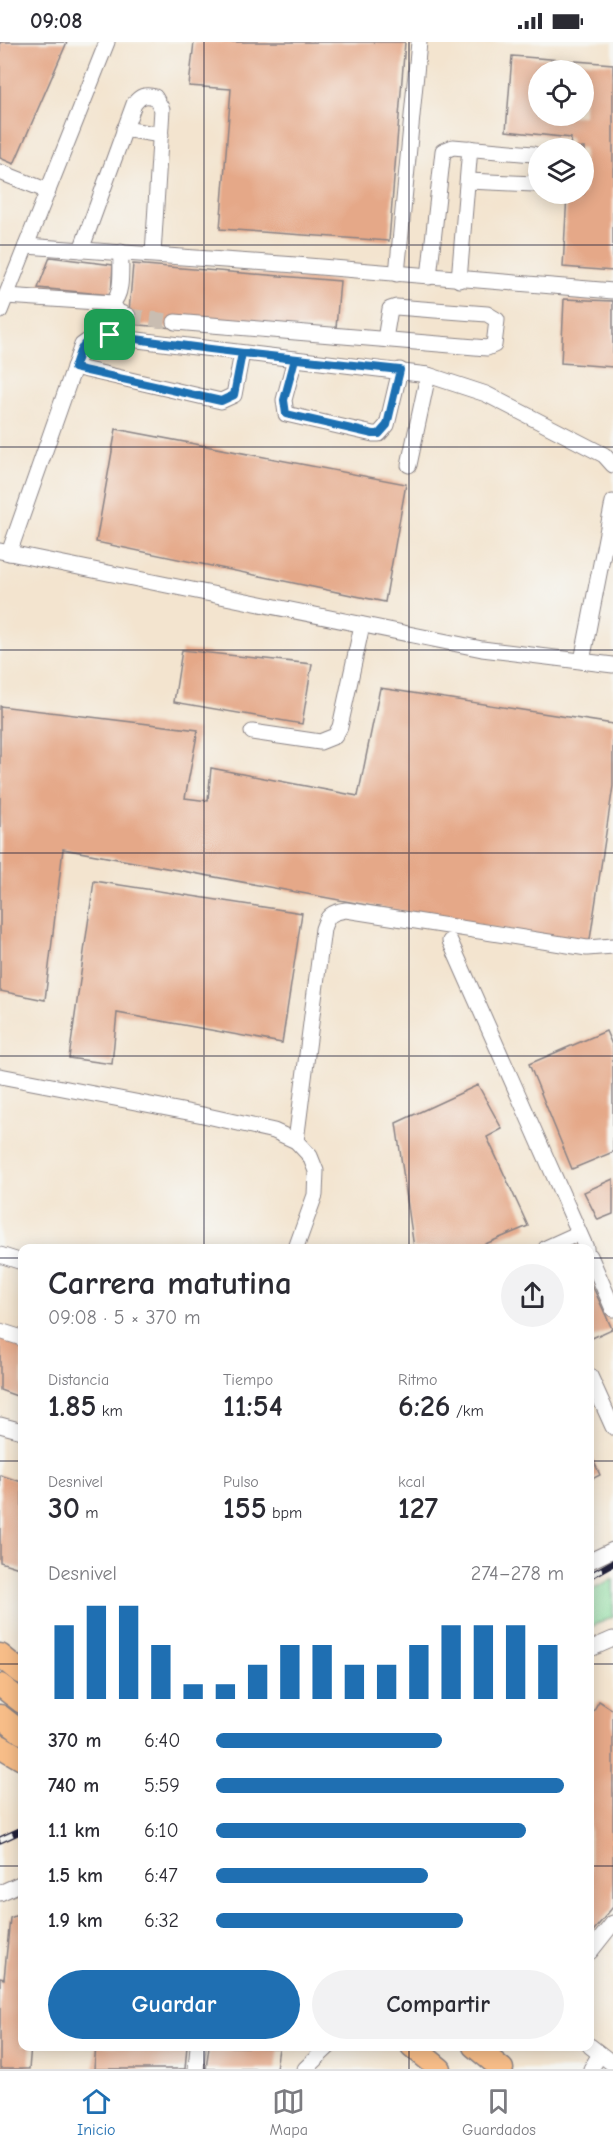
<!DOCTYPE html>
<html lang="es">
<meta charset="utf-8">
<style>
body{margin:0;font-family:"Comic Neue",sans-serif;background:#f2f2f3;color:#2b2b33;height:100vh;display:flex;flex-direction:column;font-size:22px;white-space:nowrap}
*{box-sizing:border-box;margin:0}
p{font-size:20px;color:#7c7c81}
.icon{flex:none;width:33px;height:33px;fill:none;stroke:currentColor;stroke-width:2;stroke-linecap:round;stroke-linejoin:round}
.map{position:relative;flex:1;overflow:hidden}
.sheet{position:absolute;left:18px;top:1202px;width:576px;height:807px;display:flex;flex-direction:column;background:#fff;border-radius:12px;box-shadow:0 3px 15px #0003}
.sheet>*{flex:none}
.controls{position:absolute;left:528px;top:18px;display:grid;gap:12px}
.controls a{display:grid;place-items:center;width:66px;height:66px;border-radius:50%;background:#fff;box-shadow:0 3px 15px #0003;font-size:30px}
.pin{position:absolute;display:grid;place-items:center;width:51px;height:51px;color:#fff;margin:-26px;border-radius:12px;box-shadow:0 3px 9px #0006}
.round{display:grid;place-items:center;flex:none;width:63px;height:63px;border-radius:32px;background:#f2f2f3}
.summary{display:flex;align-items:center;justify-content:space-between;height:102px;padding:0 30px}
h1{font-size:33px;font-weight:700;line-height:45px}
.figures{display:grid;grid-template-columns:repeat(3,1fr);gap:9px;height:102px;padding:6px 30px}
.figures div{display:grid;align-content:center}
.figures b{font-size:30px;font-weight:700}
.figures small{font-size:16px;font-weight:400}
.figures p{font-size:16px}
.chart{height:168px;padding:12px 30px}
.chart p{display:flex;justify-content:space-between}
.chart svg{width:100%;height:108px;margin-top:6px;stroke:#1f6fb2;stroke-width:6}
.button{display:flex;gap:12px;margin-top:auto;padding:12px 30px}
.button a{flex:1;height:69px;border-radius:36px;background:#1f6fb2;color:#fff;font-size:24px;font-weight:700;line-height:69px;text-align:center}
.button a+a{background:#f2f2f3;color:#2b2b33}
ul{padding:0 30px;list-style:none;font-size:20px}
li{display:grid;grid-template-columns:96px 72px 1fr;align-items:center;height:45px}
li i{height:15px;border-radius:8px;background:#1f6fb2}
.status{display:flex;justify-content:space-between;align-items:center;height:42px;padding:0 30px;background:#fff;direction:ltr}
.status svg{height:16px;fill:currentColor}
.tab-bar{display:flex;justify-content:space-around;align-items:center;height:84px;border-top:2px solid #e1e1e2;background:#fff;font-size:16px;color:#7c7c81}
.tab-bar a{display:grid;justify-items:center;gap:3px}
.tab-bar .current{color:#1f6fb2}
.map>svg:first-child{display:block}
.green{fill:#87db9d;stroke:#547e6c;stroke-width:1.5}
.building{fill:#e5a888;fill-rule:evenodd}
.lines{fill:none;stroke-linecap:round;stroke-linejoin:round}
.minor-tunnel{stroke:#c9bdb1;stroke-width:15;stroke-dasharray:15 8;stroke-linecap:butt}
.minor-casing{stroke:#8a8385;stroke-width:17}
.highway-casing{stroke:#8a8385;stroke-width:25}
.minor{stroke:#fff;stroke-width:15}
.highway{stroke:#f7bd88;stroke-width:22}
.rail-casing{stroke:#22223b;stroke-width:7}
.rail{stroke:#f6f6f2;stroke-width:4.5;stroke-dasharray:14;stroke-linecap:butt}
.route-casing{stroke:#fff;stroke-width:12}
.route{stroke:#1f6fb2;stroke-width:8}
.grid{fill:none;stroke:#22223b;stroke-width:1.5;stroke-opacity:0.55}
</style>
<div class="status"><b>09:08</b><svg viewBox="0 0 49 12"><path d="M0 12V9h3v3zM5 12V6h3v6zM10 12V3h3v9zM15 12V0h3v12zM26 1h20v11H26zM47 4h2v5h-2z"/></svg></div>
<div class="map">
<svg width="613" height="2027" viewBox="0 0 613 2027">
<rect width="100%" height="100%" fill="#f6f6f2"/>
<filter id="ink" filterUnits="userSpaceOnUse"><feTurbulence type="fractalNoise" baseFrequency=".0167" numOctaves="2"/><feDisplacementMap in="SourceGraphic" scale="12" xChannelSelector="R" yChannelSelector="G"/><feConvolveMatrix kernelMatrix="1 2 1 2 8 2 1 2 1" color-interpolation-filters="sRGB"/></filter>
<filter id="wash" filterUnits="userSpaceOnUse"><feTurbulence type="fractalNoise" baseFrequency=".008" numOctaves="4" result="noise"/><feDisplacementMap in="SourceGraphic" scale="24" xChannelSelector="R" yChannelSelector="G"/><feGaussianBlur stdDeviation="1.35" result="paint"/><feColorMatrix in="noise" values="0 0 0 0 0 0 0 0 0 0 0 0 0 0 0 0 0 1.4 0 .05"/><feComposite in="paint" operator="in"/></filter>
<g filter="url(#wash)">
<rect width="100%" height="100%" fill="#f3e4cf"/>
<polygon class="green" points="613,1537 613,1575 590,1585 590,1548"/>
<g id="blocks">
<g class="building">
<polygon points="0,0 67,0 14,122 0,116"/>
<polygon points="194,0 405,0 389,199 220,187 231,47 189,44"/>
<path d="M 512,14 L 613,22 L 613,229 L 563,225 L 567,152 L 584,152 L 584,106 L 570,106 L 571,96 L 506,89 ZM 538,28 L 584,28 L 584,74 L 538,74 Z"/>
<polygon points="50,215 113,223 111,253 38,246"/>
<polygon points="133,222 340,239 336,286 174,286 128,282"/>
<polygon points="564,257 613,259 613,325 561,321"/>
<polygon points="116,387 406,442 385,560 96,500"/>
<polygon points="182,608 312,622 302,682 174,660"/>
<polygon points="380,646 613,682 613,744 589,904 63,807 45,958 0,949 0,664 198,688 185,756 208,759 211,726 358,754"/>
<polygon points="94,839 302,871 282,1001 117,971 112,1022 69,1016"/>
<polygon points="606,989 613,1005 613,1110 572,1127 529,1022"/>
<polygon points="478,1043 502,1087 487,1095 528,1184 476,1206 414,1206 396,1081"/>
<polygon points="613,1137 613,1172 598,1178 584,1150"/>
<polygon points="592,1243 612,1287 590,1297 590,1244"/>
<polygon points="0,1292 22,1300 22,1356 0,1348"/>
<polygon points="590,1411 600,1433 590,1438"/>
<polygon points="0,1433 22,1440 22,1527 0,1520"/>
<polygon points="599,1659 613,1668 613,1865 590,1893 590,1675"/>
<polygon points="22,1871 22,2004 31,2004 29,2027 0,2027 0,1936 4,1937 10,1876"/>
<polygon points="96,2004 187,2004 185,2027 94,2027"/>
<polygon points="209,2004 279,2006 276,2027 206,2027"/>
</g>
</g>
</g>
<g filter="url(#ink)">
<use href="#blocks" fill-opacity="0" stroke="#8a8385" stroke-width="1.5"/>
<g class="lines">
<polyline class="minor-tunnel" points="128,274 175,280"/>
<g class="minor-casing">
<g id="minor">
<polyline points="124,87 161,93"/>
<polyline points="0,130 48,149"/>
<polyline points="468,139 534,142 538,130"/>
<polyline points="26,204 296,223 613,249"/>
<path d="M 81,208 L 134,62 C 140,54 145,52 155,55 L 162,67 L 153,212"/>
<polyline points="397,232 419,0"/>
<polyline points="429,235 443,109 453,105 533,112 538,118"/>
<polyline points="459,238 470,106"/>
<path d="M 6,254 L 112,261 C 124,252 120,224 121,210"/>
<polyline points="112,261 118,270 128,274"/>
<polyline points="0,269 107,0"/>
<polyline points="175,280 487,306 494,303 497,278 487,272 396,265 390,267 385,297"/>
<polyline points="295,317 284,358 286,372 373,392 379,392 387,383 400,328"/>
<polyline points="74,325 221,359 234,353 242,311"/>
<polyline points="409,423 428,333"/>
<polyline points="0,509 482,607 613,623"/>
<polyline points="9,511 82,303 96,293 428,333 486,352 604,413 613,423"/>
<polyline points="582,619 613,460"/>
<polyline points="252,690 320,700 335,694 340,685 362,583"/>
<polyline points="450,899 586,1206"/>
<polyline points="0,1034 203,1073 274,1089 296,1099 310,1114 316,1129 315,1153 296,1206"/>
<path d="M 296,1099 L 323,887 C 327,874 331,870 346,868 L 587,906 L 613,904"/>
<polyline points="546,1206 579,1191"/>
<polyline points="0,1213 22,1220"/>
<polyline points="590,1214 613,1267"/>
<polyline points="0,1289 22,1296"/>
<polyline points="590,1334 613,1385"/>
<polyline points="0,1383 22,1389"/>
<polyline points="590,1519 613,1508"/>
<polyline points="590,1607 613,1597"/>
<polyline points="0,1851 22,1841"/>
<polyline points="590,1910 613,1881"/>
<polyline points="590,2004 613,2022"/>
<polyline points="196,2027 198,2004"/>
<polyline points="305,2027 329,2004"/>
<polyline points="591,2027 600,2012"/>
</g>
</g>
<g class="highway-casing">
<g id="highway">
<polyline points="0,1613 22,1631"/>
<polyline points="0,1643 22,1660"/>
<polyline points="0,1674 22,1691"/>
<polyline points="0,1704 22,1717"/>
<polyline points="412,2004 440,2027"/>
<polyline points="474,2004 502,2027"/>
</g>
</g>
<use href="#minor" class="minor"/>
<use href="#highway" class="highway"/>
<g class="rail-casing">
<g id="rail">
<polyline points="590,1534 613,1521"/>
<polyline points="0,1798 22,1788"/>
</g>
</g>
<use href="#rail" class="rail"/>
</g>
</g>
<g class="lines" filter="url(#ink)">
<g class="route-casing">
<path id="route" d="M 110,293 C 83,294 82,303 74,326 L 221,359 L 234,353 L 242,311 L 400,328 L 387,383 L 379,392 L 373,392 L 286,372 L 284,358 L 295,317 C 233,310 171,303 110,293"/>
</g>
<use href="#route" class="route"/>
</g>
<path class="grid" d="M 204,0 L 204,1206M 409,0 L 409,1206M 0,203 L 613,203M 0,405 L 613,405M 0,608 L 613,608M 0,811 L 613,811M 0,1014 L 613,1014M 0,1216 L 22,1216M 590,1216 L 613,1216M 0,1419 L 22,1419M 590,1419 L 613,1419M 0,1622 L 22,1622M 590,1622 L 613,1622M 0,1824 L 22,1824M 590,1824 L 613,1824M 204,2004 L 204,2027M 409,2004 L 409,2027"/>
</svg>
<div class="controls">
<a><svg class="icon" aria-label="locate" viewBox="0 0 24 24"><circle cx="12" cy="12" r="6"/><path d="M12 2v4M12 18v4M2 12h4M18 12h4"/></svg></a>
<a><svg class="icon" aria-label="layers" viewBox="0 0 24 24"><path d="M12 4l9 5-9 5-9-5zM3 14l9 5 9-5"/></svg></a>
</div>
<div class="pin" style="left:110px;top:293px;background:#1e9e55"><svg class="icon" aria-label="arrive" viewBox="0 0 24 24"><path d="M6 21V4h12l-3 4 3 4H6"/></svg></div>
<section class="sheet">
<div class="summary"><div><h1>Carrera matutina</h1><p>09:08 · 5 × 370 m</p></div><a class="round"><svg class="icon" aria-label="share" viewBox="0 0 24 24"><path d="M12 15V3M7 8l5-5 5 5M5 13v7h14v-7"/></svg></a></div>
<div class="figures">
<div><p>Distancia</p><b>1.85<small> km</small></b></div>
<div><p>Tiempo</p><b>11:54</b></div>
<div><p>Ritmo</p><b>6:26<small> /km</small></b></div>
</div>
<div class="figures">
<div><p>Desnivel</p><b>30<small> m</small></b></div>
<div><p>Pulso</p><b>155<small> bpm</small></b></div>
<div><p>kcal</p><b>127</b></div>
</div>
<div class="chart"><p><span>Desnivel</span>274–278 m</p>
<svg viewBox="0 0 160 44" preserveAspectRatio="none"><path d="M5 44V14M15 44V6M25 44V6M35 44V22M45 44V38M55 44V38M65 44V30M75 44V22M85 44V22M95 44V30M105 44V30M115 44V22M125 44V14M135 44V14M145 44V14M155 44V22"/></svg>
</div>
<ul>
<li><b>370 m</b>6:40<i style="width:65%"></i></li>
<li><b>740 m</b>5:59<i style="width:100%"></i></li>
<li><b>1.1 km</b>6:10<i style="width:89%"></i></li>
<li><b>1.5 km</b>6:47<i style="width:61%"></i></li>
<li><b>1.9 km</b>6:32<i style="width:71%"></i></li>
</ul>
<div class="button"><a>Guardar</a><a>Compartir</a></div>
</section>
</div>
<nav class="tab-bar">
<a class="current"><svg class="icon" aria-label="home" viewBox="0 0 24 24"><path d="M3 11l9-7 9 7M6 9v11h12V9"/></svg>Inicio</a>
<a><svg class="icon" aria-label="map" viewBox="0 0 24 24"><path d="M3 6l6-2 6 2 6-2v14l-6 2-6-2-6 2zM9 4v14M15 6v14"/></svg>Mapa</a>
<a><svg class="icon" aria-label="saved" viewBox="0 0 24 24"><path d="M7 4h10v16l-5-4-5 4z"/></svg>Guardados</a>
</nav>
